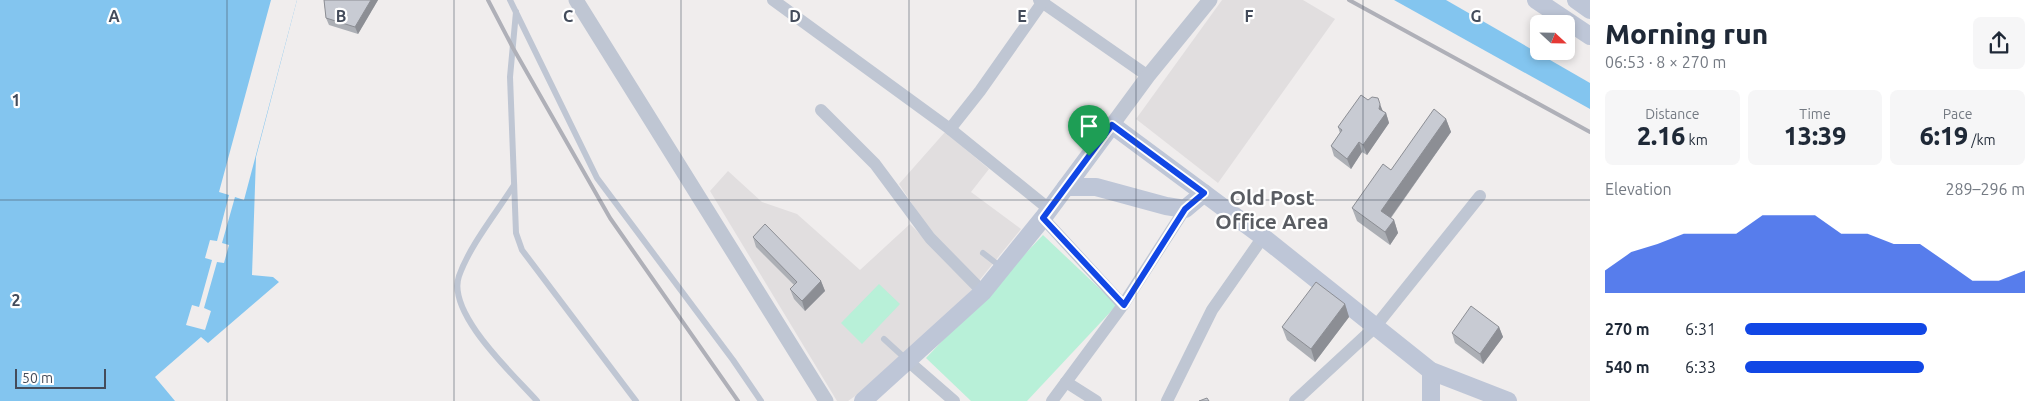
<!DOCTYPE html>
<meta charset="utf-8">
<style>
body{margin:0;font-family:Ubuntu,sans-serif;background:#f6f6f7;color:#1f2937;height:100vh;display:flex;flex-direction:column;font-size:19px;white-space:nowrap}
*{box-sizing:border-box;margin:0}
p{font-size:16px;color:#747a83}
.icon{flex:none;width:28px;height:28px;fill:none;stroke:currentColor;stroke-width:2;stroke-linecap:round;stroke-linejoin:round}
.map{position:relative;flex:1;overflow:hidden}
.details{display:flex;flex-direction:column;background:#fff;width:450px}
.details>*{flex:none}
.needle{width:32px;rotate:112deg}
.controls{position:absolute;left:1530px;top:15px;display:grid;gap:10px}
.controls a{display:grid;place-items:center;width:45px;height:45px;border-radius:8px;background:#fff;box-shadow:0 2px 8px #0003;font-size:25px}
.scale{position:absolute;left:15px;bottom:12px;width:91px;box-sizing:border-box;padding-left:5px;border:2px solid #444c5b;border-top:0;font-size:14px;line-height:18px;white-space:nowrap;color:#444c5b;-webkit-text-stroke:4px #fff;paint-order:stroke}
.pin{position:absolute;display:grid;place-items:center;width:42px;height:42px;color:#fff;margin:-51px -21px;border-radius:50% 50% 50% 0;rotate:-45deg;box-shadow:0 0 5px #0007}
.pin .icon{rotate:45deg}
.round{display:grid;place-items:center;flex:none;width:52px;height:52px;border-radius:8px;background:#f6f6f7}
.overview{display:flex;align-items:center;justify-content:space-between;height:85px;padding:0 15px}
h1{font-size:28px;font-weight:800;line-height:38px}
.figures{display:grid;grid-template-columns:repeat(3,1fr);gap:8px;height:85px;padding:5px 15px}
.figures div{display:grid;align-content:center;border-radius:8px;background:#f6f6f7;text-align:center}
.figures b{font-size:25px;font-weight:800}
.figures small{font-size:14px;font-weight:400}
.figures p{font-size:14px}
.chart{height:140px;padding:10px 15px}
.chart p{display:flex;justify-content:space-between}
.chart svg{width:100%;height:90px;margin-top:5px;fill:#1147e5;opacity:.7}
ul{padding:0 15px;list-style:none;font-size:16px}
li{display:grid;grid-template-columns:80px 60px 1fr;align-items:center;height:38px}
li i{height:12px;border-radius:6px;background:#1147e5}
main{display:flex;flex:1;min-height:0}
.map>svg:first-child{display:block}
.education{fill:#e1dedf}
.green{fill:#b8f0d8}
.water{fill:#83c5ef}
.pier{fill:#f0eded}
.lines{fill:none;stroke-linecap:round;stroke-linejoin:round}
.service{stroke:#bfc6d3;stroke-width:6}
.minor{stroke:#bfc6d3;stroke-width:12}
.tertiary{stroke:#bfc6d3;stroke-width:15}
.secondary{stroke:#bec6d7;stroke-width:18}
.rail{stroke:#afb0b8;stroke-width:4}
.wall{fill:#acafb5}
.shaded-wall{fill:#8c8e94}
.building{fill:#c8cbd3;stroke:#8c8e94}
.route-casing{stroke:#fff;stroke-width:10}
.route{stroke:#1147e5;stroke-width:6}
.grid{fill:none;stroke:#444c5b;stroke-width:1;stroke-opacity:0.55}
.labels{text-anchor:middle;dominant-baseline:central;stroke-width:4.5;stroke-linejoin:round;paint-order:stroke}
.district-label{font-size:21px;font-weight:bold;fill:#595c62;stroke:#fff}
.grid-label{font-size:16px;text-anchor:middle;font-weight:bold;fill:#444c5b;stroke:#fff;stroke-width:4.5;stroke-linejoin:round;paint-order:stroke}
</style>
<main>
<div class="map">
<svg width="1590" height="401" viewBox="0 0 1590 401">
<rect width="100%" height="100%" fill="#f0eded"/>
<g class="education">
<polygon points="1222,0 1303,0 1335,19 1218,183 1136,119"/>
<polygon points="945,132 989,169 971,192 1021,229 978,282 934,237 899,184"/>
<polygon points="728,171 762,202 797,214 860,270 910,224 974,288 881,378 848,401 837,401 710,191"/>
</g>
<g class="green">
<polygon points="1043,235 1117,305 1027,401 971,401 926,358"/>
<polygon points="879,284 900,304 862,344 841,323"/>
</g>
<g class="water">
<polygon points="0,0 297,0 256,157 252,275 273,277 279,282 208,343 201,337 155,377 175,401 0,401"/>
<polygon points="1394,0 1446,0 1590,83 1590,109"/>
</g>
<polygon class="pier" points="271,0 297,0 244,200 235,197 222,243 229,245 224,263 217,262 204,308 211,311 205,330 186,325 192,305 199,307 212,260 205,258 210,240 217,241 229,195 219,192"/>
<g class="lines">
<g class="service">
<polyline points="510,0 597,178 733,360 761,401"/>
<polyline points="516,12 510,77 516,233 522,250 636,401"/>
<path d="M 514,185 C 497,212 470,245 459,276 C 446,313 514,375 537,401"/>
<polyline points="983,253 1001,267"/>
<polyline points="884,339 907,360"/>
</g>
<g class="minor">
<polyline points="773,0 950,129 1049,209"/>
<polyline points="1039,0 1148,76"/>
<polyline points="821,110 875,164 930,238 983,292"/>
<polyline points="950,129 980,91 1044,0"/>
<polyline points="1043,218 1123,305"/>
<polyline points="908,361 954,401"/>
<polyline points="1066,382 1096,401"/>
<polyline points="1052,401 1123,305 1185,209"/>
<polyline points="1167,401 1212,310 1263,237"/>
<polyline points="1295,401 1375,327 1480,196"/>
</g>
<g class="tertiary">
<polyline points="576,0 826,401"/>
<polyline points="1112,125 1148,76 1210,0"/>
</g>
<g class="secondary">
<polyline points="1536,0 1590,36"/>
<polyline points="1576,0 1590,10"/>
<polyline points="1066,187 1096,187 1166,206 1185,209 1204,193"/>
<polyline points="1431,371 1431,401"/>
<polyline points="863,401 983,292 1043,218 1112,125 1263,237 1431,371 1508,401"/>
</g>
<g class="rail">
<polyline points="488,0 513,48 610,218 738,401"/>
<polyline points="1349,0 1590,132"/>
</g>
</g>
<g class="wall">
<polygon points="324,0 378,0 358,34 329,25 326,18"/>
<polygon points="1368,100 1386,113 1389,123 1367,155 1362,152 1351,169 1334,156 1331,146 1340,133 1338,127"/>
<polygon points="1446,119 1451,132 1391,218 1394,220 1398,233 1390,245 1357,221 1352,208 1391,170"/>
<polygon points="753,237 821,281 825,291 805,311 794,299 790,289 794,285 756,247"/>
<polygon points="1345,304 1349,317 1315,362 1287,340 1282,327"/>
<polygon points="1499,327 1503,337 1483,364 1455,343 1452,333"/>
</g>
<g class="shaded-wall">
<polygon points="371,0 378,0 358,34 355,27"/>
<polygon points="1380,104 1384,114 1386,113 1389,123 1367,155 1363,145 1379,109"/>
<polygon points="1446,119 1451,132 1386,224 1381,211"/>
<polygon points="1359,142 1362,152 1351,169 1347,159"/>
<polygon points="1394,220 1398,233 1390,245 1385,232"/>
<polygon points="821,281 825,291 805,311 802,301"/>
<polygon points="1345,304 1349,317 1315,362 1311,349"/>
<polygon points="1499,327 1503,337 1483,364 1480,354"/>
</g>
<g class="building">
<polygon points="324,0 371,0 355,27 326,18"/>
<polygon points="1361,95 1368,100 1372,97 1378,98 1380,104 1379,109 1386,113 1363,145 1359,142 1347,159 1331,146 1342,130 1338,127"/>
<polygon points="1434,109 1446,119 1381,211 1394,220 1385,232 1352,208 1383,164 1391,170"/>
<polygon points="765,224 821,281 802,301 790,289 797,282 753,237"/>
<polygon points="1316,282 1345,304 1311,349 1282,327"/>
<polygon points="1471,306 1499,327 1480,354 1452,333"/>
<polygon points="1207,398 1209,401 1199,401"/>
</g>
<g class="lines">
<g class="route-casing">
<polygon id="route" points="1112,125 1204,193 1185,209 1124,305 1043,218"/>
</g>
<use href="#route" class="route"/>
</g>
<path class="grid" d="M 227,0 L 227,401M 454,0 L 454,401M 681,0 L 681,401M 909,0 L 909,401M 1136,0 L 1136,401M 1363,0 L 1363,401M 0,200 L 1590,200"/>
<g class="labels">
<g class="district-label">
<text x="1272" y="197">Old Post<tspan x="1272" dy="24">Office Area</tspan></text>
</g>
</g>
<g class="grid-label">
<text x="114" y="22">A</text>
<text x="341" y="22">B</text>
<text x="568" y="22">C</text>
<text x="795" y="22">D</text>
<text x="1022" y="22">E</text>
<text x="1249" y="22">F</text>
<text x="1476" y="22">G</text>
<text x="16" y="106">1</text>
<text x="16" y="306">2</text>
</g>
</svg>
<div class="controls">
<a><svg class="needle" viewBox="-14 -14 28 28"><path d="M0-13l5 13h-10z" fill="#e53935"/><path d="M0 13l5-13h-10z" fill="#747a83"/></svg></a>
</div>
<div class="scale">50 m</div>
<div class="pin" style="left:1089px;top:156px;background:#1e9e55"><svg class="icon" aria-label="arrive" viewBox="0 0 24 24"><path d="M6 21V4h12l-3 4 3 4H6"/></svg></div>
</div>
<section class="details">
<div class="overview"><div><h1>Morning run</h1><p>06:53 · 8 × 270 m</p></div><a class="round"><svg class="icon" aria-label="share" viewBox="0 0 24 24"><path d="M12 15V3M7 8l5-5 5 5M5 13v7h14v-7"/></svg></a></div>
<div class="figures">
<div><p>Distance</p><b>2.16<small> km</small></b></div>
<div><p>Time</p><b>13:39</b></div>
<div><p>Pace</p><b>6:19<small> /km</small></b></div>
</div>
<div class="chart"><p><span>Elevation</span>289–296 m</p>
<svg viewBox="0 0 160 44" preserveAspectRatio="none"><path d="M0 44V33L10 24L20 20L30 15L40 15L50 15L60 6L70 6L80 6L90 15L100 15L110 20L120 20L130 29L140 38L150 38L160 33V44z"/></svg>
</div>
<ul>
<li><b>270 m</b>6:31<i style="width:65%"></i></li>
<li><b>540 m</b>6:33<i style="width:64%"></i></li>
</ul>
</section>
</main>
